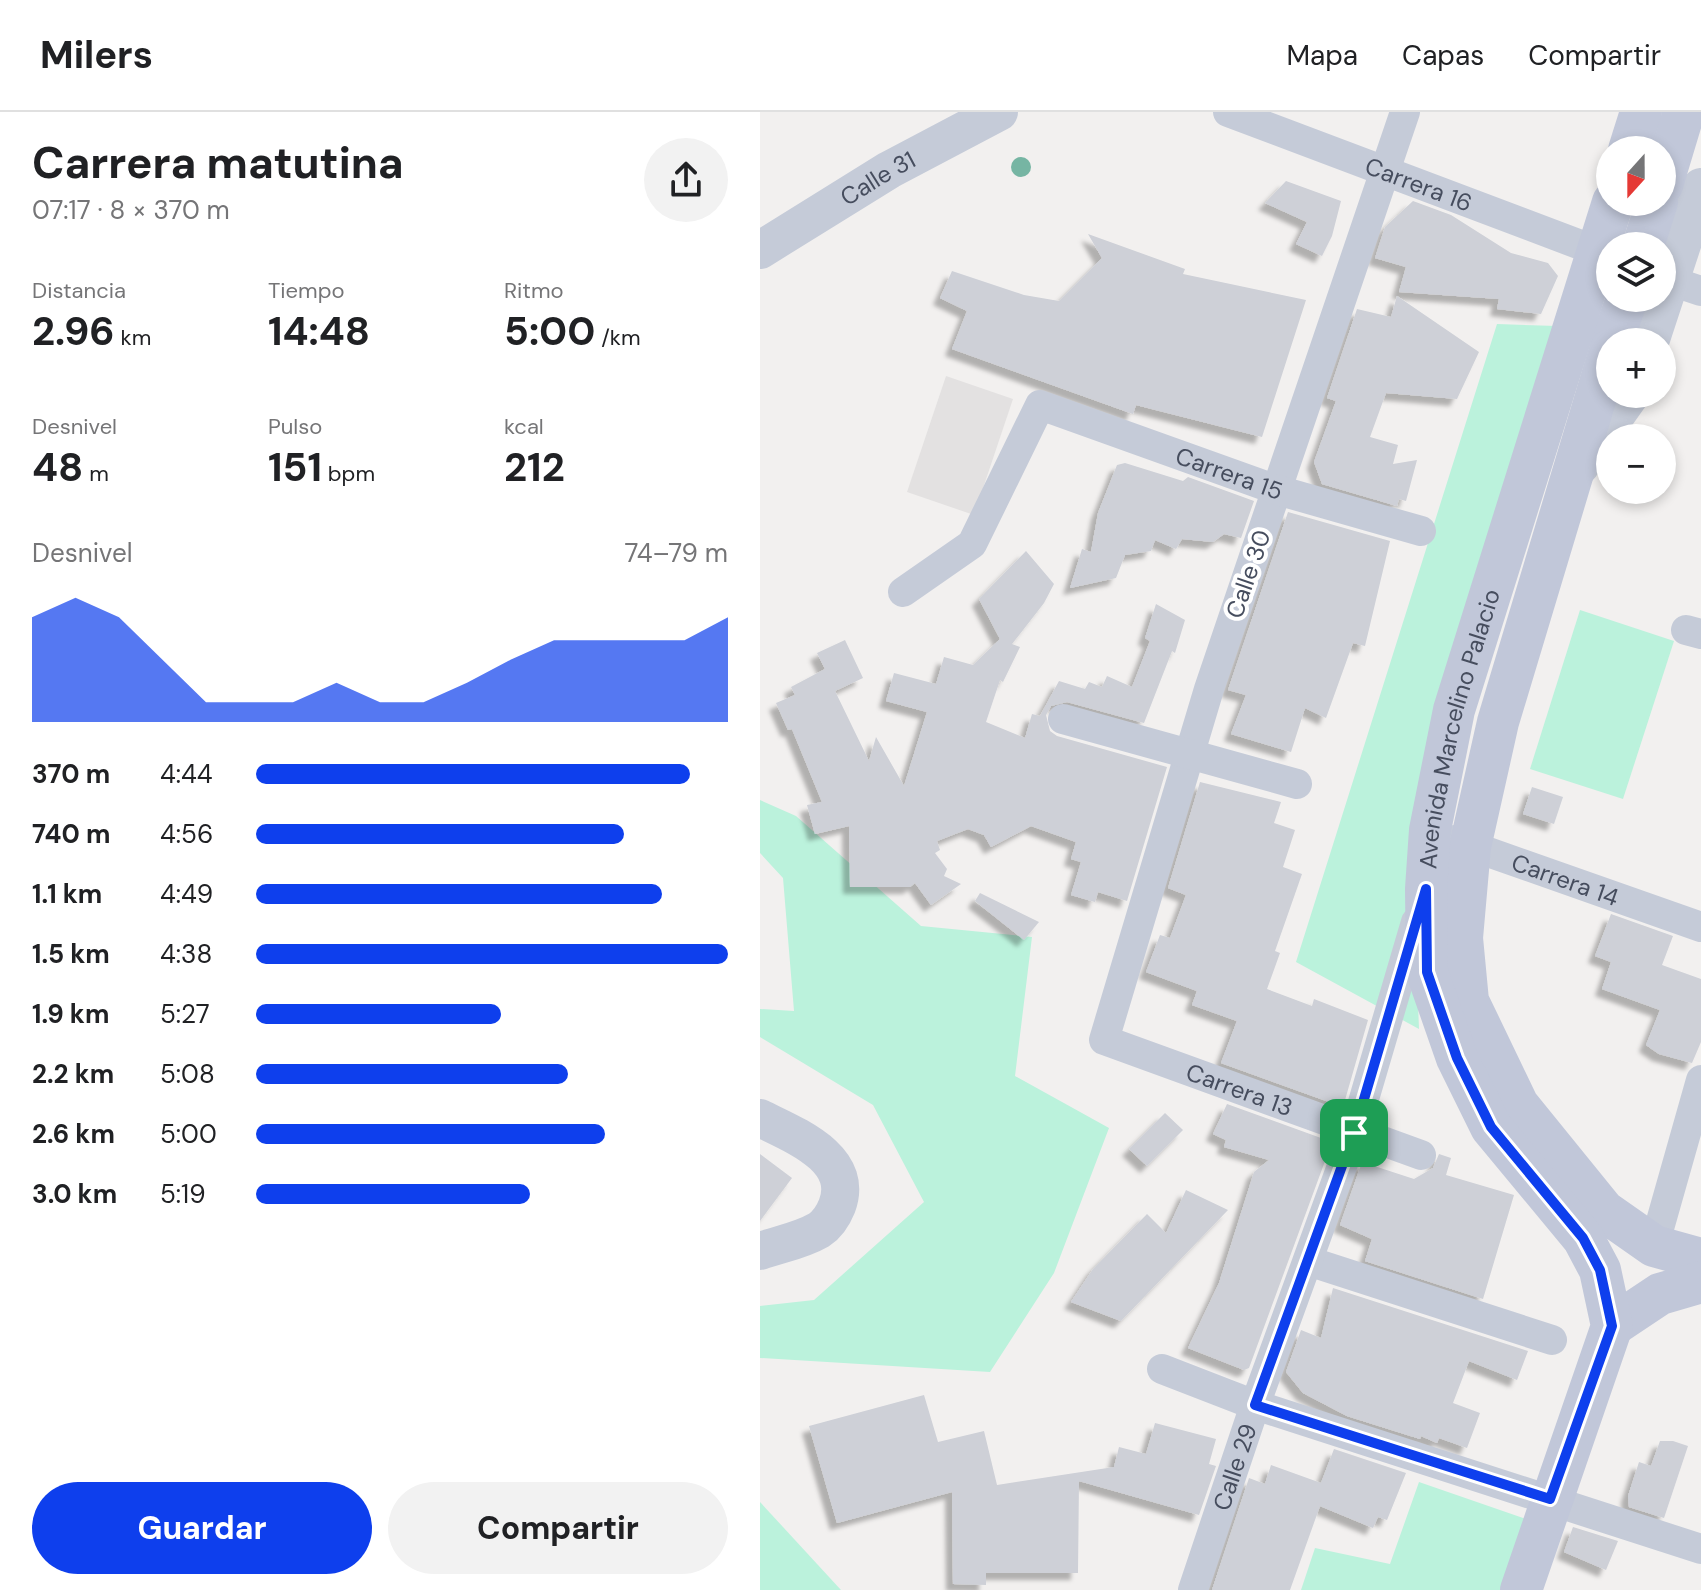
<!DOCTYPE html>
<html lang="es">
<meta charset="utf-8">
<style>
body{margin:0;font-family:"DM Sans",sans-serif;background:#f2f2f2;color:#202124;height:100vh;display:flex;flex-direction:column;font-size:30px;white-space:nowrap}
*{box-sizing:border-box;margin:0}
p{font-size:26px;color:#757577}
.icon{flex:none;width:44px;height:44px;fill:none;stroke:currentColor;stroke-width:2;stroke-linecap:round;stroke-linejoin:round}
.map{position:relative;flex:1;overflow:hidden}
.drawer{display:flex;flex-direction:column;background:#fff;width:760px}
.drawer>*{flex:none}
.needle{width:52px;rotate:201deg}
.controls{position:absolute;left:836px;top:24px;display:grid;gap:16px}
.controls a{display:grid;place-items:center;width:80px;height:80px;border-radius:50%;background:#fff;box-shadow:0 4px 12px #0003;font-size:40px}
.pin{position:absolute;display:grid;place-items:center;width:68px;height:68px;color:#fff;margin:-34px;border-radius:16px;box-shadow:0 4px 12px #0006}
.round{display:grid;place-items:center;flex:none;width:84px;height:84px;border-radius:42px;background:#f2f2f2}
.overview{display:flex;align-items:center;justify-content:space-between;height:136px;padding:0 32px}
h1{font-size:44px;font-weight:700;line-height:60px}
.figures{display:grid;grid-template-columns:repeat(3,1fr);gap:12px;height:136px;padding:8px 32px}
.figures div{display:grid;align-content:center}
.figures b{font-size:40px;font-weight:700}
.figures small{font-size:22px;font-weight:400}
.figures p{font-size:22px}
.chart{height:224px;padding:16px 32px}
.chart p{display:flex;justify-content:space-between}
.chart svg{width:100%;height:144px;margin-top:8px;fill:#0e3fed;opacity:.7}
.button{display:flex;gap:16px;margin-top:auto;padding:16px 32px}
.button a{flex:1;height:92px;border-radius:48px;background:#0e3fed;color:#fff;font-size:32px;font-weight:700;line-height:92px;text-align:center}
.button a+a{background:#f2f2f2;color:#202124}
ul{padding:0 32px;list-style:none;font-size:26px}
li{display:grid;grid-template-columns:128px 96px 1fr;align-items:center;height:60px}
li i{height:20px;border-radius:10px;background:#0e3fed}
header{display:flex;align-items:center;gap:48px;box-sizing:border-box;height:112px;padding:0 40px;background:#fff;border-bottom:2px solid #e0e0e0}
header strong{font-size:38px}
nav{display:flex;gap:44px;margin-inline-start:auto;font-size:28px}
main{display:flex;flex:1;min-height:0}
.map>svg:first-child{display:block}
.education{fill:#e3e1e1}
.green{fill:#bbf2dc}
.building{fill:#ced0d7;filter:url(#shadow)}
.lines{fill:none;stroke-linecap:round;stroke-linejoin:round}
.minor{stroke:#c5cbd8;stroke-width:30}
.tertiary{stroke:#c5cbd8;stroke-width:38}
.secondary{stroke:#c1c7d9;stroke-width:42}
.tree{fill:#76b5a3}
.route-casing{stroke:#fff;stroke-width:16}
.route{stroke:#0e3fed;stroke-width:10}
.labels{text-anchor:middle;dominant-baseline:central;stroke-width:8;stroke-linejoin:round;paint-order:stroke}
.street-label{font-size:24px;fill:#464d5e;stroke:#fff}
</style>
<header>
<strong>Milers</strong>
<nav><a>Mapa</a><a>Capas</a><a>Compartir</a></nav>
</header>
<main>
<section class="drawer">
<div class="overview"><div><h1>Carrera matutina</h1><p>07:17 · 8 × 370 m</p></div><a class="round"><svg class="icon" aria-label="share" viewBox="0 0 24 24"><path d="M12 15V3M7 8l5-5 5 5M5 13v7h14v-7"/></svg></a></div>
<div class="figures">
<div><p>Distancia</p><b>2.96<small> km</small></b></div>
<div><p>Tiempo</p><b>14:48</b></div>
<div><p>Ritmo</p><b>5:00<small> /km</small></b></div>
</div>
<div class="figures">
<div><p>Desnivel</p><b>48<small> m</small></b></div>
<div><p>Pulso</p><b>151<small> bpm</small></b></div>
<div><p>kcal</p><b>212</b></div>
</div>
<div class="chart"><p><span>Desnivel</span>74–79 m</p>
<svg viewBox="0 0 160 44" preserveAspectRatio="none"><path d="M0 44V12L10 6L20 12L30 25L40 38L50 38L60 38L70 32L80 38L90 38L100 32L110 25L120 19L130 19L140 19L150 19L160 12V44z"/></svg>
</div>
<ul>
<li><b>370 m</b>4:44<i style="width:92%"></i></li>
<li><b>740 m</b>4:56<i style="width:78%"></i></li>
<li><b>1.1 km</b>4:49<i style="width:86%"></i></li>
<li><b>1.5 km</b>4:38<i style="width:100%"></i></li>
<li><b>1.9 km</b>5:27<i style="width:52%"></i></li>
<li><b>2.2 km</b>5:08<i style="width:66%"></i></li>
<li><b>2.6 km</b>5:00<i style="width:74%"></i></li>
<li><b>3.0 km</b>5:19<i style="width:58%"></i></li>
</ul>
<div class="button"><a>Guardar</a><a>Compartir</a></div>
</section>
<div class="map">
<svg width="941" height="1478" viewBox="0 0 941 1478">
<defs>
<filter id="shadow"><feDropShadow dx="-7" dy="7" stdDeviation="2" flood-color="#0004"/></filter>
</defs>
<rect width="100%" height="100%" fill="#f2f0ef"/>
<polygon class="education" points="186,264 253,287 214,403 147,380"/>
<g class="green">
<polygon points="737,212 797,214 651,711 659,917 536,850"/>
<polygon points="820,498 914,529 863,687 770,657"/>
<polygon points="0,688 36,704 161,814 272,825 255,964 349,1016 294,1161 230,1260 0,1246 0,1194 54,1188 164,1090 113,993 0,925 0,897 34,899 23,766 0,741"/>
<polygon points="659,1370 772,1409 743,1478 541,1478 555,1436 630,1452"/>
<polygon points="0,1390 81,1478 0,1478"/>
</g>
<g class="building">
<polygon points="526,69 581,89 572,124 562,144 536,132 547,110 505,91"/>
<polygon points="653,89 691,103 751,141 788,151 798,164 781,202 737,197 739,187 639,180 646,155 615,146 625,115"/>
<polygon points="328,122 425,157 423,162 546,188 502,325 376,293 373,302 192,237 207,199 180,186 192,159 264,183 299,189 342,146"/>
<polygon points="637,184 719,240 697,287 626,281 610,325 638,333 633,352 657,348 646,389 639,387 637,394 562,372 554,350 576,289 567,286 597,197 631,205"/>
<polygon points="365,351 423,369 428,365 494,389 481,426 464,422 453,430 422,427 416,437 395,428 391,439 365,443 356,466 310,476 322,437 331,440 338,401 357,353"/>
<polygon points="528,400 630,429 605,534 593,531 566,606 545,596 531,640 471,622 486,583 468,578"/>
<polygon points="266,439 294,472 284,491 252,532 260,535 243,570 240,568 226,610 265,626 272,602 280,604 299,569 325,577 329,570 342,575 347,564 372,575 390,529 385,526 396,492 425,508 415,541 412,539 384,611 307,590 291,594 286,603 290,619 297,624 407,655 367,789 338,780 335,790 311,783 321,750 311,747 316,730 271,714 231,735 224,723 208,717 177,729 180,738 175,741 187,757 184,764 201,772 171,793 155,771 150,775 90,775 89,714 55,722 47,693 62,690 32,617 28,618 16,591 35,583 31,575 65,557 57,541 85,528 103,566 75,579 109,649 116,625 144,674 167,600 126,589 134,561 176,572 184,545 213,553 240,527 219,487"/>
<polygon points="440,670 521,690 514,711 535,718 523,755 542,762 515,839 520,841 507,877 552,894 554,887 608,908 583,995 461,951 477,909 432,893 437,879 386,860 400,823 410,826 426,783 408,776"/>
<polygon points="772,675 803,685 794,712 763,702"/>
<polygon points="220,781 279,810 264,828 215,789"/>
<polygon points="851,802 913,824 902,853 941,867 941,930 932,951 899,942 886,933 900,898 842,877 851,850 835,844"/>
<polygon points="467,992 572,1030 489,1256 484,1258 428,1236 459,1171 494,1060 509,1048 464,1035 466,1028 453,1022"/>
<polygon points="405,1001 423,1018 387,1054 369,1037"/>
<polygon points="0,1042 32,1066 0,1109"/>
<polygon points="679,1042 691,1046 686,1063 754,1083 723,1187 605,1149 612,1127 580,1113 602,1050 654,1067 673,1056"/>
<polygon points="426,1078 468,1098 361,1209 311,1190 333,1157 387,1102 406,1121"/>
<polygon points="573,1176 768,1239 757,1268 709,1249 693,1291 720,1301 707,1336 679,1326 677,1331 661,1324 660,1327 587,1304 543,1281 526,1260 541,1218 561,1226"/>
<polygon points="164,1283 178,1330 224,1319 237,1373 354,1355 359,1335 386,1342 395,1311 456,1327 449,1352 456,1354 439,1403 319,1369 318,1461 226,1461 226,1473 193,1472 192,1380 77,1411 49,1314"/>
<polygon points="900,1329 913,1329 928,1334 904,1406 869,1395 868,1384 879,1350 891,1354"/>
<polygon points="574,1337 646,1361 627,1408 618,1405 613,1416 560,1394 530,1478 452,1478 489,1366 505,1372 511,1353 561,1371"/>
<polygon points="813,1415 858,1429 846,1458 804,1440"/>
</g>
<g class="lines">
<g class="minor">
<path id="s1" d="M 468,0 L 850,144"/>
<path id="s2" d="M 645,0 L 449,577 L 344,928 L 661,1043"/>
<polyline points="911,169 941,179"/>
<path id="s3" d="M 143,480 L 212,432 L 280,293 L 517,378 L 661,419"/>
<polyline points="926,518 941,522"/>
<polyline points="303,607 537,672"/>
<path id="s4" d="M 694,728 L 941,815"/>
<polyline points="894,1134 941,968"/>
<polyline points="548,1149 792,1228"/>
<polyline points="402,1257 495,1293 941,1437"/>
<path id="s5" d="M 433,1478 L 495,1293 L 594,1021 L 656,810"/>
</g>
<g class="tertiary">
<path id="s6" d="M 0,138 L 129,58 L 239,0"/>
<polyline points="890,230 941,75"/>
<polyline points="820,354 871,282"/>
<path d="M 0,1006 C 34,1023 95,1046 77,1094 C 73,1104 68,1112 59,1118 C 40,1129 20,1132 0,1139"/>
</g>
<g class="secondary">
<polyline points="869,38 881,0"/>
<polyline points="902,73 924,0"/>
<polyline points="883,134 897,90"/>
<polyline points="852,230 867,186"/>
<polyline points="850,238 738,610 710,735 702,826 708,889 758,993 844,1099 894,1134 941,1147"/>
<polyline points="852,1214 900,1182 941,1170"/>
<path id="s7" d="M 761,1478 L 852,1214 L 840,1158 L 823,1126 L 731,1015 L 697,946 L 667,860 L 666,777 L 670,718 L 694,598 L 853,90"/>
</g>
</g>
<circle class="tree" cx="261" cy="55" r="10"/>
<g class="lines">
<g class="route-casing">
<polygon id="route" points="666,777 667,860 697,946 731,1015 823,1126 840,1158 852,1214 790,1387 495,1293 594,1021"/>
</g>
<use href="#route" class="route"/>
</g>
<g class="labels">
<g class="street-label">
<text stroke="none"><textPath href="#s6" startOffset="138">Calle 31</textPath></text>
<text stroke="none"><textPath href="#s1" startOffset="204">Carrera 16</textPath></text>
<text stroke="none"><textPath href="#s3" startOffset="440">Carrera 15</textPath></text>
<text transform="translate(488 462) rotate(-71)">Calle 30</text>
<text stroke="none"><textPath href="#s7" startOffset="932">Avenida Marcelino Palacio</textPath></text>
<text stroke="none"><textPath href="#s4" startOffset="118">Carrera 14</textPath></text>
<text stroke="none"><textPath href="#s2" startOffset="1120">Carrera 13</textPath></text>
<text stroke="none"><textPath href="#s5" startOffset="130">Calle 29</textPath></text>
</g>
</g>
</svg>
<div class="controls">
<a><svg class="needle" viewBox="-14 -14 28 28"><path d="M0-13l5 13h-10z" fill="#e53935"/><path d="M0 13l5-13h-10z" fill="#757577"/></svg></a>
<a><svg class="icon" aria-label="layers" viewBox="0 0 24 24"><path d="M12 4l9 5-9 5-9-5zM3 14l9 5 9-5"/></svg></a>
<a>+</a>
<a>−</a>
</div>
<div class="pin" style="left:594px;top:1021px;background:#1e9e55"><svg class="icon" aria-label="arrive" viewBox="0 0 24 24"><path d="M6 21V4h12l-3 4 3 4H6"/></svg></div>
</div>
</main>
